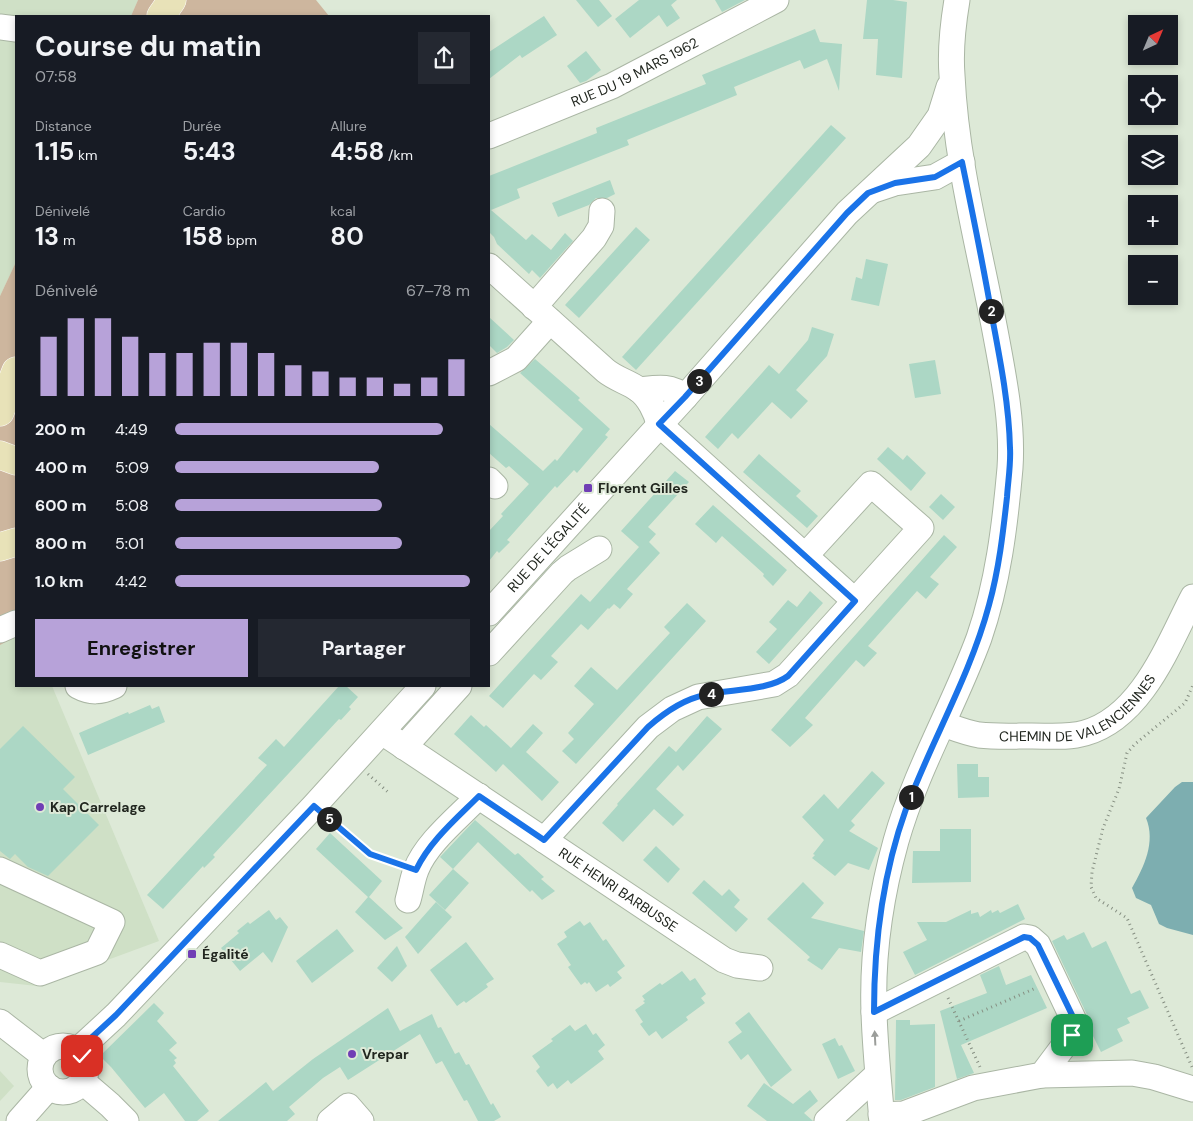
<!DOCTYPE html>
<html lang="fr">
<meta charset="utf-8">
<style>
body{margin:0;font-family:"DM Sans",sans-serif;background:#242831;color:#f1f3f6;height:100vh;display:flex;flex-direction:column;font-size:19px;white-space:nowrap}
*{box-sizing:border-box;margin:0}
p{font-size:16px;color:#9ea1a6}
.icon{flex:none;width:28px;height:28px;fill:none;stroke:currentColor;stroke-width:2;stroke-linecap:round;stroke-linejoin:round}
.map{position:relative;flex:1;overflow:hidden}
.side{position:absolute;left:15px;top:15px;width:475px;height:672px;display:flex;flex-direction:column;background:#171b24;border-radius:0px;box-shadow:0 2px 8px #0003}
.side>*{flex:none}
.needle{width:32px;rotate:44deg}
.fabs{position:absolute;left:1128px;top:15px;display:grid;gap:10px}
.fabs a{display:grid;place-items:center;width:50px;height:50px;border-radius:0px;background:#171b24;box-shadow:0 2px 8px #0003;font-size:25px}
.pin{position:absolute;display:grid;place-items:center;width:42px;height:42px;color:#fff;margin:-21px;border-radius:10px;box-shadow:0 2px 8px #0006}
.km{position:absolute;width:25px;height:25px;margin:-12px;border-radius:50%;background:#222;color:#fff;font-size:14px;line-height:25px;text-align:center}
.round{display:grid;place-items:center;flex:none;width:52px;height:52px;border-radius:0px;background:#242831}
.headline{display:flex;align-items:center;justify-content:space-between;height:85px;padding:0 20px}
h1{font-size:28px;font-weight:700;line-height:38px}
.metrics{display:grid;grid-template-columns:repeat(3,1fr);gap:8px;height:85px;padding:5px 20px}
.metrics div{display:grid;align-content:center}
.metrics b{font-size:25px;font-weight:700}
.metrics small{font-size:14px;font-weight:400}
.metrics p{font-size:14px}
.chart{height:140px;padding:10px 20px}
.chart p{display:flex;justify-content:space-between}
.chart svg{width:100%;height:90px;margin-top:5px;stroke:#b7a2d9;stroke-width:6}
.cta{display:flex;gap:10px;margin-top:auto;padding:10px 20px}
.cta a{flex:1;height:58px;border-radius:0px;background:#b7a2d9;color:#111;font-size:20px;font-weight:700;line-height:58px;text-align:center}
.cta a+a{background:#242831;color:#f1f3f6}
ul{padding:0 20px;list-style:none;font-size:16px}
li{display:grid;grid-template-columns:80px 60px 1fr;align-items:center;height:38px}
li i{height:12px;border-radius:6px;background:#b7a2d9}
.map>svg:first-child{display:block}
.built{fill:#cfe0c6}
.green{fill:#cdb69e}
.water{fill:#7daeb0}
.building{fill:#acd7c5}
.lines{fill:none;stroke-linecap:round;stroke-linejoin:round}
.minor-casing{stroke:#aab6a4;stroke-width:27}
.major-casing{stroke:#fff;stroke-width:29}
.path{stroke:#858e81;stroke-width:3;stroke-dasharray:1 4;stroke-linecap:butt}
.minor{stroke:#fff;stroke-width:25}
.major{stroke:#e8e2b8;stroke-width:28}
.oneway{fill:#9b9d9a}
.route-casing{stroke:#fff;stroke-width:10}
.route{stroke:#1a73e8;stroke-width:6}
.poi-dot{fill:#703eb5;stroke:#dde9d7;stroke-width:2}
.labels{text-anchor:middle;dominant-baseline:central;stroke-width:4;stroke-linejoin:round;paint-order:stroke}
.street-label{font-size:14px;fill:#21261f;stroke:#dde9d7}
.poi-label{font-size:14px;font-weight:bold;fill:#21261f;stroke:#dde9d7;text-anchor:start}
</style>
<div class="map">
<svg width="1193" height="1121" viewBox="0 0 1193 1121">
<rect width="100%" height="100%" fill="#dde9d7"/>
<g class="built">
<polygon points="0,0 138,0 131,16 16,16 16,262 0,296"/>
<polygon points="16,637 16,686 52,686 159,941 37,986 0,982 0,645"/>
<polygon points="0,1071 14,1086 0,1101"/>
</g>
<g class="green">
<polygon points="138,0 316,0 329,16 131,16"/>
<polygon points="16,262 16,637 0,645 0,296"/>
</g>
<path class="water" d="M 1182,782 L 1193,782 L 1193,935 L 1167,928 L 1159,924 L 1151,905 L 1136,898 L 1132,888 C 1144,867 1156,842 1146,818 L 1175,787 Z"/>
<g class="building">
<polygon points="576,0 599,0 612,16 598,27"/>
<polygon points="639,0 677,0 671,5 680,18 667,27 659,15 630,38 615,19"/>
<polygon points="715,0 745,0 722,12"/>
<polygon points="867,0 893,0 907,2 902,78 876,75 878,39 863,39"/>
<polygon points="544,16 557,35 522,58 520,55 489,79 489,52"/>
<polygon points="815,29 820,42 842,44 839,91 827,59 804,69 800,60 734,87 737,95 627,140 629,145 517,189 520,198 491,210 526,240 532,234 551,250 565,233 573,241 540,278 532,270 529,274 497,244 494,237 489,232 489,176 597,133 596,128 706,84 702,75"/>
<polygon points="586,51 601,70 586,81 580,83 567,66"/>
<polygon points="831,125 846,138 636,370 622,357"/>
<polygon points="610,180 615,194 607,198 596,198 589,205 558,217 552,203"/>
<polygon points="636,227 650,240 579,318 565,305"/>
<polygon points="866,259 888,264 879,306 851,300 856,277 862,279"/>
<polygon points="489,317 514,340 507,347 497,353 489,345"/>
<polygon points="812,327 834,334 827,356 796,390 808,401 791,419 772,402 738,439 732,433 718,449 705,437 769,365 779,374 808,340"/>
<polygon points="535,359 580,398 578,400 610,429 605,435 608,437 577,473 574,470 557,488 555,486 507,540 510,542 499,553 497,551 489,561 489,531 503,516 501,514 529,484 509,466 506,468 489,453 489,424 543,471 555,459 557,461 583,429 520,373"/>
<polygon points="935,360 941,394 915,398 909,364"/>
<polygon points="888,447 903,460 907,455 926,473 911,491 877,459"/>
<polygon points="759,454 801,491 796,496 818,516 807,528 743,472"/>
<polygon points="675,471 689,482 648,527 656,534 649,542 660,553 627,589 633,594 620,609 614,604 609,609 608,608 588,630 581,624 551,656 558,662 541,680 534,674 503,708 489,696 581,594 590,602 639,547 621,531"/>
<polygon points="941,494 955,507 943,520 929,507"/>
<polygon points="713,505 787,570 773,586 763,576 764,574 722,536 716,543 695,524"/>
<polygon points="944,535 957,547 930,577 939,584 926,599 917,591 868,646 877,653 864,667 856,660 805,718 813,725 790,747 771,730"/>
<polygon points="810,591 823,603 769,664 756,652 777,629 769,622 788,600 797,607"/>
<polygon points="687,603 706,621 576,764 562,751 574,739 568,733 594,704 574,686 591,667 617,690 670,633 664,627"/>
<polygon points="339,686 346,686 358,697 349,707 351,709 341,720 339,719 240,826 213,855 215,857 204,868 203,866 163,909 147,895 267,765 258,758 276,739 284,747"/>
<polygon points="150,705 152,709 159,706 165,722 88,755 79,733 128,712 129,714"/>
<polygon points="471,715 484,727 486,725 511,748 533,724 543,733 526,752 559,782 542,801 503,764 496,772 454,734"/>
<polygon points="707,716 722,729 683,771 678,765 656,789 684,815 673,826 654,809 623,842 602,823 618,805 617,804 669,746 676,752"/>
<polygon points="23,726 75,777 63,789 99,825 48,876 28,867 15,854 10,859 0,851 0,749"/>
<polygon points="957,764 978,764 978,777 989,777 989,797 958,798"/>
<polygon points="872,771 885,783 851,821 855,825 849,831 878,848 869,870 848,863 835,876 812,858 815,855 813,854 824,840 802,817 824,794 838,809"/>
<polygon points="475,820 515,855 518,853 544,877 541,879 555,891 542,900 532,890 530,892 478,842 453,869 469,883 445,910 429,895 453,869 440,857"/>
<polygon points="940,829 971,829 971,882 912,883 913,851 940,851"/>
<polygon points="330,833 382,881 369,897 403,928 385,940 355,912 368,897 316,849"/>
<polygon points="656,846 680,869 668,883 643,860"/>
<polygon points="704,880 722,896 729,889 740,900 734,907 748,919 736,932 692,893"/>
<polygon points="803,882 824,903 811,918 864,931 861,952 839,948 822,970 807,960 810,957 767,919"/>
<polygon points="436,902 452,917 418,954 405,937"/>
<polygon points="1018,904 1025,919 915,975 903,952 927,940 917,922 946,922 971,910 971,914 978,912 980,917 991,910 992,913 998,910 1000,913"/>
<polygon points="269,910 276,920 280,917 288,927 272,963 263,952 240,971 221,948 239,933 237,931 248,922 250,924"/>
<polygon points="580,921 584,926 590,922 603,941 606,939 625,966 617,972 622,978 610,987 608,984 596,992 589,982 587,984 585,982 581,985 568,967 571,965 557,944 567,937 564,932"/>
<polygon points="337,929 354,951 312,983 296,961"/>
<polygon points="1084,932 1092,948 1106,941 1131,994 1140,990 1149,1008 1127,1018 1130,1023 1117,1029 1123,1041 1101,1052 1090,1030 1089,1019 1052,941 1064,935 1067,940"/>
<polygon points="466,942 494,979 486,984 488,987 466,1003 464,1001 457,1006 430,970"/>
<polygon points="397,946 407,966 392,982 377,968"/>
<polygon points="999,966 1006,985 1031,975 1047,1008 961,1045 974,1073 957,1079 940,1011 987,993 980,975"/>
<polygon points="682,971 690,981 695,978 706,994 701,998 705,1003 686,1017 688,1020 662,1039 656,1031 649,1036 640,1024 643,1022 635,1010 645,1003 643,1001 645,1000 642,996 660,983 662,985"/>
<polygon points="154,1003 164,1013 157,1021 177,1043 169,1050 177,1058 174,1060 176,1063 173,1066 209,1111 197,1121 185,1121 164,1093 145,1108 111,1067 100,1056"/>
<polygon points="388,1008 400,1031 432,1014 438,1028 441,1027 455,1054 459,1052 466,1065 469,1064 491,1105 493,1103 501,1117 494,1121 478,1121 467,1100 464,1101 442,1061 436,1064 420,1034 348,1080 340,1067 323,1078 289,1107 295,1114 287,1121 218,1121 266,1082 273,1091 313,1059"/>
<polygon points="749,1012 792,1070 771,1087 748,1054 741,1060 728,1042 742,1032 735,1023"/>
<polygon points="896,1020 910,1020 910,1025 935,1024 935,1087 901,1100 895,1100"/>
<polygon points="586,1024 593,1035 596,1033 605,1045 598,1051 604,1059 571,1084 568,1080 557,1089 553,1083 548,1087 536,1071 540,1067 532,1056 553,1041 551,1039 570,1025 575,1031"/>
<polygon points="835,1038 839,1046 842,1045 855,1071 838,1079 822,1044"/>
<polygon points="764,1083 793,1104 810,1090 818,1101 804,1113 813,1121 767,1121 747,1106"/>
</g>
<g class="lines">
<g class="minor-casing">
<g id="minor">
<polyline points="0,27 16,29"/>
<path id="s1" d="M 489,136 L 612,86 L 776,0"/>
<polyline points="874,190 895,183 935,177 962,162"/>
<path d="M 489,266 L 606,371 C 616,379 628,382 638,389 C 649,397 656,412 659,424 L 855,601"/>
<polyline points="534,307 594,238 601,226 602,211"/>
<polyline points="489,373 516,359 550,321"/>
<path d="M 639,390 C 657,388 670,385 685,397"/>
<polyline points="489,480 495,486"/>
<path id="s2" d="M 489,613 L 685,397 L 847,213 L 919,146 L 940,116 L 949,87"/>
<polyline points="0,630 16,623"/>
<polyline points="489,653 562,573 568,568 599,549"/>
<path d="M 78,686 C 91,693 101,692 114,686"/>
<path id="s3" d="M 943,724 C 954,728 967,733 979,735 C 996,737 1015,736 1032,736 C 1050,736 1068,738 1085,733 C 1142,717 1168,645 1193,597"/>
<path id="s4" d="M 382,732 L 724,960 L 737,965 L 760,968"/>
<polyline points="404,747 459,686"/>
<polyline points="544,840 648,727 672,709 698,697 774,684 788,675 921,528 871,484 805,556"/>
<polyline points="0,870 112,922 97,952 40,973 0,955"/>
<path d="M 408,900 C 411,890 412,880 416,870 C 426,843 459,817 479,796"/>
<polyline points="874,1012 1024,937 1030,938 1038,945 1076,1025 1076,1030 1072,1035 1042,1075 973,1088 904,1114 881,1115"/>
<polyline points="0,1022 44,1056"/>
<circle cx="63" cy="1069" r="23"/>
<polyline points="77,1051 116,1015 314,806 423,686"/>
<polyline points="1042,1075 1132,1073 1154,1077 1193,1089"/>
<polyline points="82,1081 110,1105 126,1121"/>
<polyline points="19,1121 49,1087"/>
<polyline points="330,1121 348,1106 361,1121"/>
<polyline points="827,1121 877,1075"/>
<path d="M 882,1121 C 879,1085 875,1048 874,1012 C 872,955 881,895 896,841 C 916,770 954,706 979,638 C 998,583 1005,525 1010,468 C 1013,424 1004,379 996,336 C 980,250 956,163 952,75 C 950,50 953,24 957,0"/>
</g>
</g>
<g class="major-casing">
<g id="major">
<polyline points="161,16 172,0"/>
<polyline points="0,412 16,371"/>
<polyline points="0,455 16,461"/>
<polyline points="0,547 16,542"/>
</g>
</g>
<g class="path">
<polyline points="368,774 389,793"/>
<polyline points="330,819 370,854 399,864"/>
<polyline points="948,998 980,1067"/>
<polyline points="959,1021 1036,988"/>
<polyline points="1192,1067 1127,918 1096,898 1091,887 1092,872 1103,828 1119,789 1127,753 1135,744 1185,703 1193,685"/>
</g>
<use href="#minor" class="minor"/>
<use href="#major" class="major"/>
</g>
<defs><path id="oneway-solid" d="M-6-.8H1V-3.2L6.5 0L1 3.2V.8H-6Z" transform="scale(1.25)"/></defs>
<use class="oneway" href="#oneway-solid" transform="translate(875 1038) rotate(-93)"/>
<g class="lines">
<g class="route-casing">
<path id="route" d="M 82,1056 L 77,1051 L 116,1015 L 314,806 L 370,854 L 416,870 C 430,841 456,819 479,796 L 544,840 L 648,727 C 665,712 684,699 705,695 C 730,689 768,691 788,676 L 855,601 L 659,424 L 685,397 L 847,213 L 868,193 L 895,183 L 935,177 L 962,162 C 973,215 984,269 993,322 C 1001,364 1009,406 1010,448 C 1011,464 1008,481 1007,497 C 1003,533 999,569 989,605 C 970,676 932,740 906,809 C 883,873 874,944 874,1012 L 1024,937 L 1030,938 L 1038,945 L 1075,1021 L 1076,1030 L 1072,1035"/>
</g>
<use href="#route" class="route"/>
</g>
<g class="poi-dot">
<rect x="583" y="483" width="10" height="10" rx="2.5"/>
<circle cx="40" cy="807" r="5"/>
<rect x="187" y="949" width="10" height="10" rx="2.5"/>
<circle cx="352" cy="1054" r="5"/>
</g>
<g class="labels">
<g class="street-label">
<text stroke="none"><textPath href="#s1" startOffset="159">RUE DU 19 MARS 1962</textPath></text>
<text stroke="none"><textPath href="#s2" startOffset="88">RUE DE L'ÉGALITÉ</textPath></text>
<text stroke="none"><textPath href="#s3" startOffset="146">CHEMIN DE VALENCIENNES</textPath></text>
<text stroke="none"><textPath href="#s4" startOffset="284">RUE HENRI BARBUSSE</textPath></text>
</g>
<g class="poi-label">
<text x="598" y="488">Florent Gilles</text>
<text x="50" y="807">Kap Carrelage</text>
<text x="202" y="954">Égalité</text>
<text x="362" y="1054">Vrepar</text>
</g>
</g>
</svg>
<div class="fabs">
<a><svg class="needle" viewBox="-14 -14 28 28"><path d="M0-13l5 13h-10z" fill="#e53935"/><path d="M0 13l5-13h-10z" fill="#9ea1a6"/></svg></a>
<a><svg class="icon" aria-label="locate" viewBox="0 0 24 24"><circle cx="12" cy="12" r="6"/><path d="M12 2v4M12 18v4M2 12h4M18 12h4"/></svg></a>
<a><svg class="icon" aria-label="layers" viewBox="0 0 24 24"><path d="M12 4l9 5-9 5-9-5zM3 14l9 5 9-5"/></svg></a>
<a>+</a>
<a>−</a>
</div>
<div class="pin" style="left:1072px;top:1035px;background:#1e9e55"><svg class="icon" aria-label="arrive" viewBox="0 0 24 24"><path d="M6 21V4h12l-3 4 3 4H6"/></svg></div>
<div class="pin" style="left:82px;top:1056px;background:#d93025"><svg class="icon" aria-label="check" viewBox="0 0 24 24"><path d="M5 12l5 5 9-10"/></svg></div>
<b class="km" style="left:911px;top:797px">1</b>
<b class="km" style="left:991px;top:311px">2</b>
<b class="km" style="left:699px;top:381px">3</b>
<b class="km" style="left:711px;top:694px">4</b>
<b class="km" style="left:329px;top:819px">5</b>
<section class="side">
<div class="headline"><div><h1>Course du matin</h1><p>07:58</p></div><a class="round"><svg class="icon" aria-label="share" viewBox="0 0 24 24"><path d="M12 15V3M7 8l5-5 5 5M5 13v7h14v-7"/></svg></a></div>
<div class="metrics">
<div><p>Distance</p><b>1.15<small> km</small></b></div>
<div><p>Durée</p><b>5:43</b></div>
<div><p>Allure</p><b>4:58<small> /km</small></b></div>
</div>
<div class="metrics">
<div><p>Dénivelé</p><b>13<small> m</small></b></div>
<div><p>Cardio</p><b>158<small> bpm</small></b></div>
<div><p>kcal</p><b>80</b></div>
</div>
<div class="chart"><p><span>Dénivelé</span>67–78 m</p>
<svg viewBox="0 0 160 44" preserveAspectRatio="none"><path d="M5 44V15M15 44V6M25 44V6M35 44V15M45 44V23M55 44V23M65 44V18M75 44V18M85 44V23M95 44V29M105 44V32M115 44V35M125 44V35M135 44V38M145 44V35M155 44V26"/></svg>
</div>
<ul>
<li><b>200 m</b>4:49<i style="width:91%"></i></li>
<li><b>400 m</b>5:09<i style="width:69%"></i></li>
<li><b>600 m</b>5:08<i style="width:70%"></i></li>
<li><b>800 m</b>5:01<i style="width:77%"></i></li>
<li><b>1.0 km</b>4:42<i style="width:100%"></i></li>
</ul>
<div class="cta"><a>Enregistrer</a><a>Partager</a></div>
</section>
</div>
